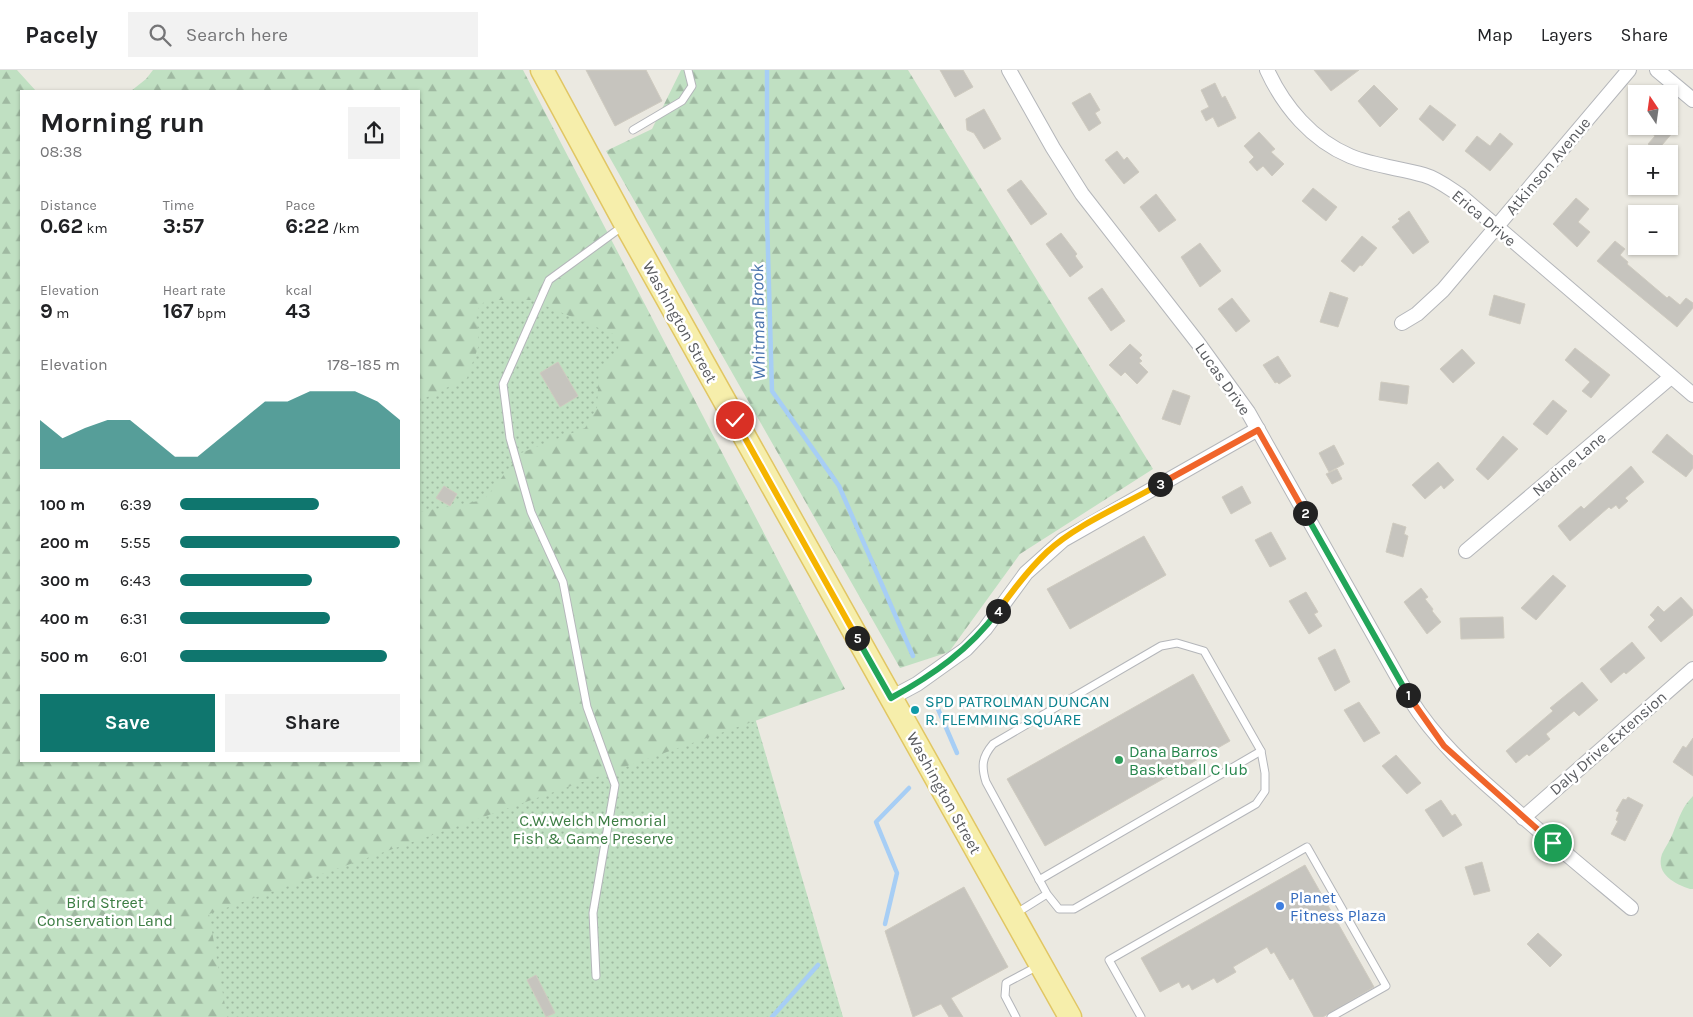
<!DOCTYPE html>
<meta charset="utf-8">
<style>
body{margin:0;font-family:Karla,sans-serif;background:#f2f2f2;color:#202124;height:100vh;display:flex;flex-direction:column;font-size:19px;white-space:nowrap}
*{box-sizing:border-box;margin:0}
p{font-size:16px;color:#757577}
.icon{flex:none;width:28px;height:28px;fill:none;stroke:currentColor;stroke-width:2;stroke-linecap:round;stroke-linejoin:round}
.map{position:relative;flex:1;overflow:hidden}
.panel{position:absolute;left:20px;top:20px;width:400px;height:672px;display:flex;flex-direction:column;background:#fff;border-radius:0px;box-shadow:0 1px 4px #0004}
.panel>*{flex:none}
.needle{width:32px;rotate:347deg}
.controls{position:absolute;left:1628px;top:15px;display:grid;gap:10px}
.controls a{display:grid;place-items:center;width:50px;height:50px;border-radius:0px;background:#fff;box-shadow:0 1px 4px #0004;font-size:25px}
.pin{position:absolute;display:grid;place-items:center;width:42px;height:42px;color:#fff;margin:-21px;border:2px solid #fff;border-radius:50%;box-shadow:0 1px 5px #0007}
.km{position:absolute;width:25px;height:25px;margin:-12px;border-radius:50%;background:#222;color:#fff;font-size:14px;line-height:25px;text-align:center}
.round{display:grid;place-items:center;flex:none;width:52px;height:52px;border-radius:0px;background:#f2f2f2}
.head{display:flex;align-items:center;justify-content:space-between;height:85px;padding:0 20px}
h1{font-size:28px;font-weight:700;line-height:38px}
.metrics{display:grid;grid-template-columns:repeat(3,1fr);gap:8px;height:85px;padding:5px 20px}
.metrics div{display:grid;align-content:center}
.metrics b{font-size:21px;font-weight:700}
.metrics small{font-size:14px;font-weight:400}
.metrics p{font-size:14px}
.chart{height:140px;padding:10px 20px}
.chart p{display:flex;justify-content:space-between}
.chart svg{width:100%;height:90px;margin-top:5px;fill:#0f766e;opacity:.7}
.action{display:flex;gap:10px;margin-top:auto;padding:10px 20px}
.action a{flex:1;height:58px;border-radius:0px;background:#0f766e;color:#fff;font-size:20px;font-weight:700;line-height:58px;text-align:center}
.action a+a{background:#f2f2f2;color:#202124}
ul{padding:0 20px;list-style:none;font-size:16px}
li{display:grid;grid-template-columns:80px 60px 1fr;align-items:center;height:38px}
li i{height:12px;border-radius:6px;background:#0f766e}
header{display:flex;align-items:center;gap:30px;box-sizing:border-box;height:70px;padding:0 25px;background:#fff;border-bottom:1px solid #e0e0e0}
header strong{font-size:24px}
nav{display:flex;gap:28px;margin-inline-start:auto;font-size:18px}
.search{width:350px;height:45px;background:#f2f2f2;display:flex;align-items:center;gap:12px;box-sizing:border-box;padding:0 18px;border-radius:0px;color:#757577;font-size:19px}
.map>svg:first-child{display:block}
.green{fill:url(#green-dots)}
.forest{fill:url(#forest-firs)}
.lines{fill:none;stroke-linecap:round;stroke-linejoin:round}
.stream{stroke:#a7cef5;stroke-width:4.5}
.building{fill:#c6c4be;stroke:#cfcbc0}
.lane-casing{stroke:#b4b6ba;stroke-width:9}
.street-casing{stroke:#b4b6ba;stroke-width:16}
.primary-casing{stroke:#e1c663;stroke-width:25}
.lane{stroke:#fff;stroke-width:7}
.street{stroke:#fff;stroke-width:14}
.primary{stroke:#f6eeab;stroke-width:22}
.split-1-casing{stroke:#fff;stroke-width:10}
.split-2-casing{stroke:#fff;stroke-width:10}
.split-3-casing{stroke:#fff;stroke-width:10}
.split-4-casing{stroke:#fff;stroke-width:10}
.split-5-casing{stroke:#fff;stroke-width:10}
.split-6-casing{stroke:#fff;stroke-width:10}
.split-1{stroke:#f0652b;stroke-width:6}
.split-2{stroke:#22a559;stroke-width:6}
.split-3{stroke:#f0652b;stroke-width:6}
.split-4{stroke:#f5b400;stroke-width:6}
.split-5{stroke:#22a559;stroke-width:6}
.split-6{stroke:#f5b400;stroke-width:6}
.culture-dot{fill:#0f9aa8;stroke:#fff;stroke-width:2}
.leisure-dot{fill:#2e9e5b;stroke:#fff;stroke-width:2}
.shop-dot{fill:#3f7fe0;stroke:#fff;stroke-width:2}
.labels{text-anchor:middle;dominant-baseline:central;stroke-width:5;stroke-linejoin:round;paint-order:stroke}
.street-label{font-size:16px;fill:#5a5c60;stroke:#fff}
.culture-label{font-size:16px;fill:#0d838f;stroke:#fff;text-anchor:start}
.leisure-label{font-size:16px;fill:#27864d;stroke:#fff;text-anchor:start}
.park-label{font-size:16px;fill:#3c7d43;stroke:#fff}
.shop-label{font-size:16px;fill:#366cbe;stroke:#fff;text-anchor:start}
.water-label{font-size:18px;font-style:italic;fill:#4a74ad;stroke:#fff}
</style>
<header>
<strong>Pacely</strong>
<div class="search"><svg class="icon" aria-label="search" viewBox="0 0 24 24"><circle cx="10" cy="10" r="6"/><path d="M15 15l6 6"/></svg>Search here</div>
<nav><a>Map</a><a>Layers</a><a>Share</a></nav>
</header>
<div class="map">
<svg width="1693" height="947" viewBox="0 0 1693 947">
<defs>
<pattern id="green-dots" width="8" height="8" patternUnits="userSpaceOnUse" patternTransform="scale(1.25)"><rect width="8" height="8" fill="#c0e0c2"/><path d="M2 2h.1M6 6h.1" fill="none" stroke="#9fb9a1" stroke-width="1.8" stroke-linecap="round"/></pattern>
<pattern id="forest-firs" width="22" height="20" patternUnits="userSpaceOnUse" patternTransform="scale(1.25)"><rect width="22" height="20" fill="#c0e0c2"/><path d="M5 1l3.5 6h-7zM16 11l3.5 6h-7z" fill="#9fb9a1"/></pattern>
</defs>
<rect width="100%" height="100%" fill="#ebe9e1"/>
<polygon class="green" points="489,0 675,353 700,461 843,947 0,947 21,691 419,691 419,21"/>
<g class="forest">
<polygon points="0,0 17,0 36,21 21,21 21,691 419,691 419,442 484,430 521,383 585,358 597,338 599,300 617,285 619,274 613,264 548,237 538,230 486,230 476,241 479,275 467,308 419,331 419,21 131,21 146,9 153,0 523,0 845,619 209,844 227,947 0,947"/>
<polygon points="681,0 908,0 1153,399 1020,484 949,582 900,598 606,81 652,59"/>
<path d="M 1693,726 L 1693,819 L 1690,819 C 1676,814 1655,805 1662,784 C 1665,777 1670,771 1673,763 C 1679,748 1682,737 1693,726 Z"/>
</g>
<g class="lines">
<g class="stream">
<polyline points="767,0 767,148 772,321 839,416 913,586"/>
<polyline points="935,632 957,683"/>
<polyline points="885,854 897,803 876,752 909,718"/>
<polyline points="772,947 818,895"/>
</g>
</g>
<g class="building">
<polygon points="586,0 646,0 662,31 615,56"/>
<polygon points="940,0 963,0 973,17 955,27"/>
<polygon points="1314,0 1359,0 1331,21"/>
<polygon points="1215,13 1222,28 1225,26 1236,48 1218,57 1213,47 1206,51 1201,41 1209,37 1201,20"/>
<polygon points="1374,15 1398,39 1380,57 1358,31"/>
<polygon points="1090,23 1100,40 1095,43 1101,53 1089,61 1072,33"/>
<polygon points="1430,35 1456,55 1443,71 1419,49"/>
<polygon points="984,39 1001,69 984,79 974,63 967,60 966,49"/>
<polygon points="1643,56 1678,56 1657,81 1648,74 1655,66"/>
<polygon points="1259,62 1275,79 1271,82 1284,94 1272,106 1263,96 1257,101 1249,92 1254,87 1244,76"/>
<polygon points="1500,63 1513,74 1490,101 1465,81 1477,66 1490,76"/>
<polygon points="1117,81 1124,90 1127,87 1139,102 1124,114 1105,90"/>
<polygon points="1021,110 1047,144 1031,155 1007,120"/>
<polygon points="1313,118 1337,137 1326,151 1302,131"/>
<polygon points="1156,124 1176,150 1159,162 1140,137"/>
<polygon points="1576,128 1589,139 1578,152 1590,162 1577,177 1553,154"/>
<polygon points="1409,141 1429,172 1413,184 1392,157 1400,151 1398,149"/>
<polygon points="1061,163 1077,184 1075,186 1083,197 1070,207 1046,174"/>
<polygon points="1362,166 1377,178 1362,196 1360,195 1354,202 1341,191"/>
<polygon points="1615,171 1625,179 1620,185 1628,192 1627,194 1667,228 1669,226 1680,235 1686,228 1693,233 1693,238 1677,257 1597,191"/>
<polygon points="1200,173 1221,201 1200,217 1181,187"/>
<polygon points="1102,218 1125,251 1111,261 1088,228"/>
<polygon points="1330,222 1348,228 1338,257 1320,252"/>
<polygon points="1494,225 1525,234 1520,254 1489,245"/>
<polygon points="1232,228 1250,251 1236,262 1218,239"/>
<polygon points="1130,274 1142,285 1139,288 1142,291 1139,293 1148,302 1137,314 1125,302 1121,306 1109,295"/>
<polygon points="1575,278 1610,305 1591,328 1582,321 1590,312 1565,290"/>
<polygon points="1462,279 1475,293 1453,313 1440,299"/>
<polygon points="1278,286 1291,306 1279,314 1277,312 1275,313 1263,295"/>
<polygon points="558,292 578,326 560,337 540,303"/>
<polygon points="1381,312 1409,316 1407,334 1379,330"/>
<polygon points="1173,320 1190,326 1180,355 1162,349"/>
<polygon points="1553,330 1567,341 1547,365 1533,354"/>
<polygon points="1667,364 1693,386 1693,398 1686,407 1652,382"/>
<polygon points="1503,366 1518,379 1488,410 1476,399"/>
<polygon points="1334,375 1344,394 1329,402 1319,383"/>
<polygon points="1438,392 1454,410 1444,419 1441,415 1425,429 1412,415"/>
<polygon points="1631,396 1644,412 1625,428 1628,431 1619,439 1616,435 1611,439 1609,437 1570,471 1558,456 1581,436 1584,439"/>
<polygon points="1337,399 1342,409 1332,414 1326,404"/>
<polygon points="444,416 457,424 450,436 436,428"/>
<polygon points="1242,416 1251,433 1231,444 1222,427"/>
<polygon points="1393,453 1406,457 1404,464 1408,466 1403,487 1386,482"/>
<polygon points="1271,462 1286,489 1270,497 1255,470"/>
<polygon points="1144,466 1166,505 1070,559 1047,519"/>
<polygon points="1553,505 1566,516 1536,550 1521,538"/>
<polygon points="1421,518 1428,527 1425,529 1433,539 1432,541 1441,552 1427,564 1404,532"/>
<polygon points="1306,522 1318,542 1314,544 1322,556 1309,564 1289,531"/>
<polygon points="1681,527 1693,540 1693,545 1661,572 1648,557 1655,550 1650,545 1658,536 1664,542"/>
<polygon points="1503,547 1504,568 1461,569 1460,548"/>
<polygon points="1632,572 1645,588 1626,604 1624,602 1611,613 1600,599"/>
<polygon points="1335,579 1350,612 1335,621 1318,588"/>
<polygon points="1193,604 1230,671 1045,776 1007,709"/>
<polygon points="1582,612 1598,630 1579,646 1574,641 1546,664 1550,669 1529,686 1527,684 1516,693 1506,681 1553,641 1550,638"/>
<polygon points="1359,632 1380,663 1364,672 1344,640"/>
<polygon points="1693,668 1693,706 1673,692 1683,676 1686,678"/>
<polygon points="1396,685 1421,713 1407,724 1382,696"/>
<polygon points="1628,727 1643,735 1625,771 1611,764 1618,751 1616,750 1619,742 1616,741 1623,729 1626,730"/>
<polygon points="1441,730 1452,746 1455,744 1462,755 1443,767 1425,740"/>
<polygon points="1482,792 1490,821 1474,825 1465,797"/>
<polygon points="1305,795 1374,917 1323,947 1314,947 1293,908 1290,910 1274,882 1271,884 1267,877 1233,897 1236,902 1217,913 1214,908 1192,920 1189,914 1182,918 1179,912 1160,922 1141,888"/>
<polygon points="964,817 1008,897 951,928 963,947 949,947 941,934 913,947 885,861"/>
<polygon points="1538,863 1562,885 1550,897 1527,874"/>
<polygon points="536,905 555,943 546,947 527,910"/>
</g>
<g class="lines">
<g class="lane-casing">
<g id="lane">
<polyline points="633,60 682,31 692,16 688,0"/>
<polyline points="1039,810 1261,681"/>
<path d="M 1015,844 L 1047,824 L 1059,839 L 1074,839 L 1256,734 L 1265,721 L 1265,703 L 1261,681 L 1204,581 L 1177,573 L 1161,576 L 993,674 C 982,687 981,696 986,712 L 1047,824"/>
<polyline points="596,906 593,843 615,715 587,637 563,512 531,442 510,368 503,314 549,210 623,156"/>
<polyline points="1016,947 1005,926 1006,913 1038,896"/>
<polyline points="1141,947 1109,890 1307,777 1386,916 1331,947"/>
</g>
</g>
<g class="street-casing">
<g id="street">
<path d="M 1009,0 L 1053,78 L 1082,124 L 1198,273 L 1248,342 L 1410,629 C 1435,669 1467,698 1503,729 C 1545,767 1588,802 1631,838"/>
<path d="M 1267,0 C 1284,37 1312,70 1350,86 C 1374,96 1400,98 1424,105 C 1438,109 1449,118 1461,126 L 1693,325"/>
<polyline points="1657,0 1693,30"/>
<polyline points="1402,253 1417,244 1443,220 1629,0"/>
<polyline points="1466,481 1671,307"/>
<polyline points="891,628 917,614 966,579 985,559 1026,503 1063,470 1258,359"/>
<polyline points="1523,748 1693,599"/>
</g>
</g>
<g class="primary-casing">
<polyline id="primary" points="542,0 626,155 1070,947"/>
</g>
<use href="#lane" class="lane"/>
<use href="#street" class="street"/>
<use href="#primary" class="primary"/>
</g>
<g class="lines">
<g class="split-1-casing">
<polyline id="split-1" points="1408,625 1444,676 1553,773"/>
</g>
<g class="split-2-casing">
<polyline id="split-2" points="1305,443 1408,625"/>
</g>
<g class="split-3-casing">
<polyline id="split-3" points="1160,414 1258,360 1305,443"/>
</g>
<g class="split-4-casing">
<path id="split-4" d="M 998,541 C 1013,520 1028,500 1047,482 C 1077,454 1124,435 1160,414"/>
</g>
<g class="split-5-casing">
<path id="split-5" d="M 857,568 L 891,628 C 933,605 969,580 998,541"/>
</g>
<g class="split-6-casing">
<polyline id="split-6" points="735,350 857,568"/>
</g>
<use href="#split-1" class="split-1"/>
<use href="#split-2" class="split-2"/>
<use href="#split-3" class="split-3"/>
<use href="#split-4" class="split-4"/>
<use href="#split-5" class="split-5"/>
<use href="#split-6" class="split-6"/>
</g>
<circle class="culture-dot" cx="915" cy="640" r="5"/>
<circle class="leisure-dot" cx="1119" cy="690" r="5"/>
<circle class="shop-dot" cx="1280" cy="836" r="5"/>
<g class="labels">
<g class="street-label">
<text transform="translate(1548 96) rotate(-50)">Atkinson Avenue</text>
<text transform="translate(1484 148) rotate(40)">Erica Drive</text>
<text transform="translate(680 252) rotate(61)">Washington Street</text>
<text transform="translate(1223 309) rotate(55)">Lucas Drive</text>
<text transform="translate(1569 394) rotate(-40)">Nadine Lane</text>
<text transform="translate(1608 673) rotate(-41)">Daly Drive Extension</text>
<text transform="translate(944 723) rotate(61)">Washington Street</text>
</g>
<g class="culture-label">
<text x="925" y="631">SPD PATROLMAN DUNCAN<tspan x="925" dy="18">R. FLEMMING SQUARE</tspan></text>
</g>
<g class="leisure-label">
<text x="1129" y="681">Dana Barros<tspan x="1129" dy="18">Basketball C lub</tspan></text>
</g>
<g class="park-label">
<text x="593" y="750">C.W.Welch Memorial<tspan x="593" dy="18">Fish &amp; Game Preserve</tspan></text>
<text x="105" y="832">Bird Street<tspan x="105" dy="18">Conservation Land</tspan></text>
</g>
<g class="shop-label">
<text x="1290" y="827">Planet<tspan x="1290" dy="18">Fitness Plaza</tspan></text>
</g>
<g class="water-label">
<text transform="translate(758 252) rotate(-91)">Whitman Brook</text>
</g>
</g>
</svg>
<div class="controls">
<a><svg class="needle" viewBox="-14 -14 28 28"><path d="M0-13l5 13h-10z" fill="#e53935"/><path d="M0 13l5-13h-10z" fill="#757577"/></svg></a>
<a>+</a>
<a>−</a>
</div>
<div class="pin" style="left:1553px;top:773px;background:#1e9e55"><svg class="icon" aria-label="arrive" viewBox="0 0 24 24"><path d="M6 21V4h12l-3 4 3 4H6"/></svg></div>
<div class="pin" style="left:735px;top:350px;background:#d93025"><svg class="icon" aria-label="check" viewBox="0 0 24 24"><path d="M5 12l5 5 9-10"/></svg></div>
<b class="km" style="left:1408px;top:625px">1</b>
<b class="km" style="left:1305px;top:443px">2</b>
<b class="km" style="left:1160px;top:414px">3</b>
<b class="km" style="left:998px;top:541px">4</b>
<b class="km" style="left:857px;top:568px">5</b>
<section class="panel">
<div class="head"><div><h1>Morning run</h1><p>08:38</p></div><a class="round"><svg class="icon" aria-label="share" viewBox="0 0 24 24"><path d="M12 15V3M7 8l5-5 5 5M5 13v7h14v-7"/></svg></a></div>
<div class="metrics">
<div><p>Distance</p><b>0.62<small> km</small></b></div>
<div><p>Time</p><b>3:57</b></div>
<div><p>Pace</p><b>6:22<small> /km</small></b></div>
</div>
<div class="metrics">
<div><p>Elevation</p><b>9<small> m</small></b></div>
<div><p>Heart rate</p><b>167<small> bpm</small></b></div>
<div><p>kcal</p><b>43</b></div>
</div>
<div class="chart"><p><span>Elevation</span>178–185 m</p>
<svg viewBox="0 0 160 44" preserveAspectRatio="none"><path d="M0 44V20L10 29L20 24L30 20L40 20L50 29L60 38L70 38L80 29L90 20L100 11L110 11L120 6L130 6L140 6L150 11L160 20V44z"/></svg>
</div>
<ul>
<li><b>100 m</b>6:39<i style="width:63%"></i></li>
<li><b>200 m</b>5:55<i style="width:100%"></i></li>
<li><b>300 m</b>6:43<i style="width:60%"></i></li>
<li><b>400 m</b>6:31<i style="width:68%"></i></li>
<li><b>500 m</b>6:01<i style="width:94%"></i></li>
</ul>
<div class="action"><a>Save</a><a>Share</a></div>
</section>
</div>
